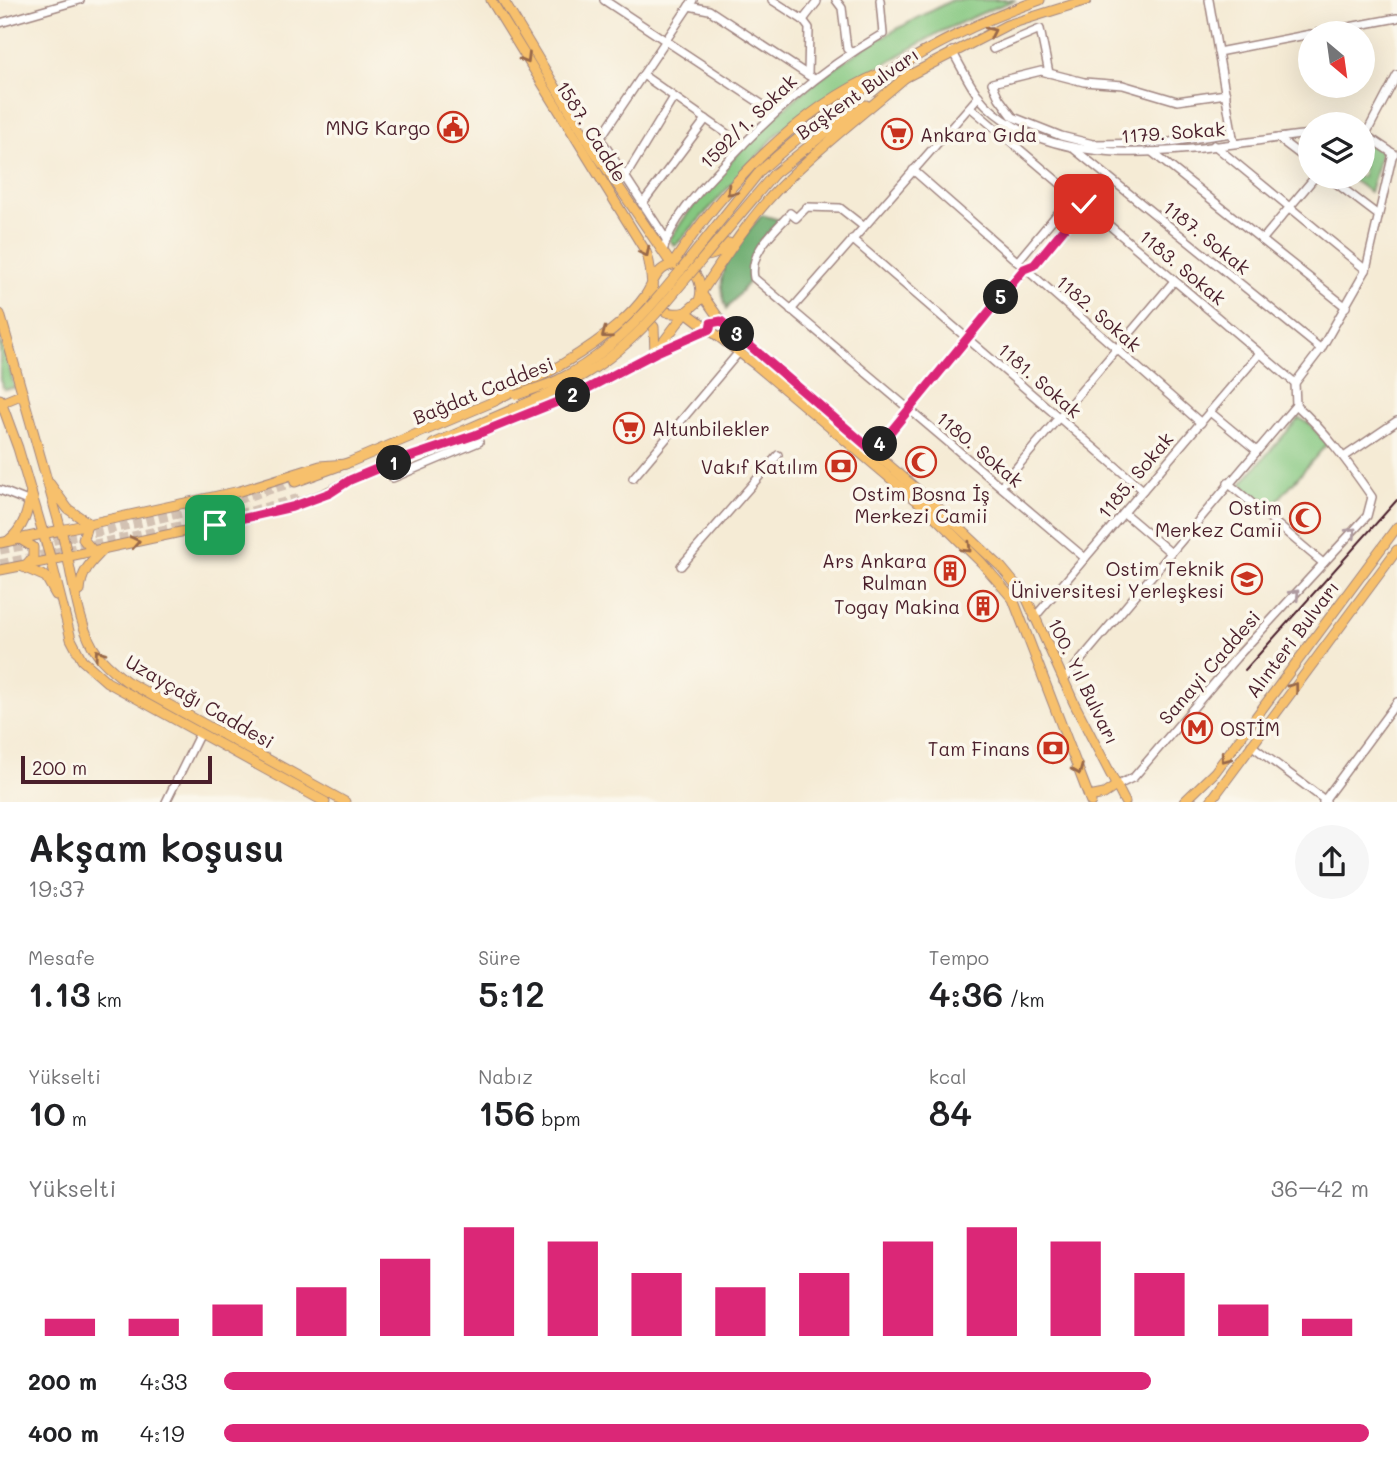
<!DOCTYPE html>
<html lang="tr">
<meta charset="utf-8">
<style>
body{margin:0;font-family:Mali,sans-serif;background:#f6f6f6;color:#202124;height:100vh;display:flex;flex-direction:column;font-size:26px;white-space:nowrap}
*{box-sizing:border-box;margin:0}
p{font-size:23px;color:#757577}
.icon{flex:none;width:38px;height:38px;fill:none;stroke:currentColor;stroke-width:2;stroke-linecap:round;stroke-linejoin:round}
.map{position:relative;height:802px;overflow:hidden}
.drawer{display:flex;flex-direction:column;background:#fff;flex:1}
.drawer>*{flex:none}
.needle{width:46px;rotate:151deg}
.tools{position:absolute;left:1298px;top:21px;display:grid;gap:14px}
.tools a{display:grid;place-items:center;width:77px;height:77px;border-radius:50%;background:#fff;box-shadow:0 7px 28px #0002;font-size:35px}
.scale{position:absolute;left:21px;bottom:18px;width:191px;box-sizing:border-box;padding-left:7px;border:4px solid #4a1f2b;border-top:0;font-size:19px;line-height:24px;white-space:nowrap;color:#4a1f2b;-webkit-text-stroke:5px #fbf7ec;paint-order:stroke}
.pin{position:absolute;display:grid;place-items:center;width:60px;height:60px;color:#fff;margin:-30px;border-radius:14px;box-shadow:0 4px 10px #0006}
.km{position:absolute;width:35px;height:35px;margin:-18px;border-radius:50%;background:#222;color:#fff;font-size:19px;line-height:35px;text-align:center}
.round{display:grid;place-items:center;flex:none;width:74px;height:74px;border-radius:37px;background:#f6f6f6}
.summary{display:flex;align-items:center;justify-content:space-between;height:119px;padding:0 28px}
h1{font-size:38px;font-weight:600;line-height:52px}
.figures{display:grid;grid-template-columns:repeat(3,1fr);gap:10px;height:119px;padding:7px 28px}
.figures div{display:grid;align-content:center}
.figures b{font-size:35px;font-weight:600}
.figures small{font-size:19px;font-weight:400}
.figures p{font-size:19px}
.chart{height:196px;padding:14px 28px}
.chart p{display:flex;justify-content:space-between}
.chart svg{width:100%;height:126px;margin-top:7px;stroke:#db2777;stroke-width:6}
ul{padding:0 28px;list-style:none;font-size:23px}
li{display:grid;grid-template-columns:112px 84px 1fr;align-items:center;height:52px}
li i{height:18px;border-radius:9px;background:#db2777}
.map>svg:first-child{display:block}
.green{fill:#85c780;stroke:#687356;stroke-width:2}
.forest{fill:#6cac6e;stroke:#5b664c;stroke-width:2}
.lines{fill:none;stroke-linecap:round;stroke-linejoin:round}
.major-tunnel{stroke:#d3c2b3;stroke-width:9;stroke-dasharray:9 4.5;stroke-linecap:butt}
.minor-casing{stroke:#a08580;stroke-width:10}
.major-casing{stroke:#a08580;stroke-width:11}
.minor{stroke:#fff;stroke-width:7}
.major{stroke:#f7c06c;stroke-width:9}
.rail{stroke:#4a1f2b;stroke-width:2}
.major-bridge-casing{stroke:#a08580;stroke-width:11;stroke-linecap:butt}
.major-bridge{stroke:#f7c06c;stroke-width:9}
.oneway{stroke:#986748}
.oneway2{stroke:#ae9aa0}
.route-casing{stroke:#fff;stroke-width:14}
.route{stroke:#db2777;stroke-width:9}
.labels{text-anchor:middle;dominant-baseline:central;stroke-width:7;stroke-linejoin:round;paint-order:stroke}
.street-label{font-size:19px;fill:#4a1f2b;stroke:#fbf7ec}
.poi-label{font-size:19px;fill:#4a1f2b;stroke:#fbf7ec;text-anchor:end}
</style>
<div class="map">
<svg width="1397" height="802" viewBox="0 0 1397 802">
<rect width="100%" height="100%" fill="#fbf7ec"/>
<filter id="ink" filterUnits="userSpaceOnUse"><feTurbulence type="fractalNoise" baseFrequency=".0143" numOctaves="2"/><feDisplacementMap in="SourceGraphic" scale="14" xChannelSelector="R" yChannelSelector="G"/><feConvolveMatrix kernelMatrix="1 2 1 2 8 2 1 2 1" color-interpolation-filters="sRGB"/></filter>
<filter id="wash" filterUnits="userSpaceOnUse"><feTurbulence type="fractalNoise" baseFrequency=".00686" numOctaves="4" result="noise"/><feDisplacementMap in="SourceGraphic" scale="28" xChannelSelector="R" yChannelSelector="G"/><feGaussianBlur stdDeviation="1.57" result="paint"/><feColorMatrix in="noise" values="0 0 0 0 0 0 0 0 0 0 0 0 0 0 0 0 0 1.4 0 .05"/><feComposite in="paint" operator="in"/></filter>
<g filter="url(#wash)">
<rect width="100%" height="100%" fill="#f5ebd5"/>
<g class="green">
<path d="M 952,0 L 1016,0 L 991,9 L 940,32 L 815,104 L 779,132 L 675,246 L 669,240 C 717,168 781,103 853,55 C 884,34 919,18 952,0 Z"/>
<polygon points="1363,140 1381,152 1370,192 1348,177 1363,177"/>
<polygon points="0,338 15,388 4,389 0,380"/>
<polygon points="1299,418 1309,423 1327,444 1269,510 1241,484"/>
</g>
<path class="forest" d="M 762,215 L 780,220 C 761,241 747,251 749,281 L 727,309 C 710,267 737,245 762,215 Z"/>
</g>
<g filter="url(#ink)">
<g class="lines">
<g class="major-tunnel">
<polyline points="0,550 104,531 230,502 295,482"/>
<polyline points="0,564 251,511 300,498"/>
</g>
<g class="minor-casing">
<g id="minor">
<polyline points="604,0 775,113"/>
<polyline points="772,0 803,20 809,28 808,75"/>
<polyline points="836,0 842,8 847,49 851,52"/>
<polyline points="880,0 883,34"/>
<polyline points="1209,0 1234,143"/>
<polyline points="689,6 709,10 814,79"/>
<polyline points="803,20 817,2 816,0"/>
<polyline points="0,23 80,0"/>
<polyline points="1317,33 1397,18"/>
<polyline points="993,49 1040,29 1049,73"/>
<path d="M 952,51 C 962,68 972,91 986,105 C 1065,182 1213,144 1311,134"/>
<polyline points="1218,52 1311,34"/>
<polyline points="643,75 743,145"/>
<polyline points="1226,94 1177,101 1123,85 1084,82 1041,71 992,83 999,98 1013,117 1061,136 1093,144 1163,143 1232,133"/>
<polyline points="970,107 1295,383 1296,405"/>
<polyline points="1364,134 1394,154"/>
<polyline points="1366,134 1397,75"/>
<polyline points="1278,138 1311,163"/>
<polyline points="604,144 666,239"/>
<polyline points="1214,145 1366,270"/>
<polyline points="593,149 693,0"/>
<polyline points="1074,149 1321,349"/>
<polyline points="1152,152 1346,307"/>
<polyline points="913,170 1201,423"/>
<polyline points="1328,177 1378,215"/>
<polyline points="624,179 674,97"/>
<polyline points="642,204 706,119"/>
<polyline points="790,213 796,218 807,207 840,208 863,226"/>
<path d="M 786,218 C 771,234 749,254 754,278 L 1085,558"/>
<polyline points="852,239 1143,490"/>
<polyline points="1262,240 1315,177"/>
<path d="M 663,251 C 671,221 697,193 718,171 C 766,119 817,72 879,36"/>
<polyline points="1017,262 1073,195"/>
<polyline points="791,310 979,96"/>
<polyline points="1295,383 1321,349 1366,270 1393,153"/>
<polyline points="1210,412 1256,450"/>
<polyline points="874,452 1024,269 1034,265 1084,204"/>
<polyline points="1344,457 1397,421"/>
<polyline points="393,478 479,442"/>
<polyline points="633,478 739,352"/>
<polyline points="1228,483 1323,563"/>
<polyline points="1001,486 1174,281"/>
<polyline points="0,490 30,502"/>
<polyline points="1124,513 1171,553"/>
<polyline points="681,566 778,455"/>
<polyline points="1034,618 1260,353"/>
<polyline points="1063,681 1296,405"/>
<polyline points="1251,745 1326,801"/>
<path d="M 1116,786 L 1134,777 L 1236,658 L 1367,516 L 1372,497 C 1349,464 1326,432 1296,405"/>
<polyline points="166,802 200,733"/>
<polyline points="1323,802 1397,702"/>
</g>
</g>
<g class="major-casing">
<g id="major">
<path d="M 491,0 L 646,252 C 657,275 642,322 686,312"/>
<polyline points="503,0 593,149 672,265"/>
<polyline points="906,77 1007,25 1087,0"/>
<path d="M 760,171 C 842,97 935,36 1040,0"/>
<polyline points="774,174 829,130 866,105"/>
<path d="M 699,256 C 713,257 719,253 729,243"/>
<path d="M 672,265 C 721,190 798,108 881,73"/>
<polyline points="701,293 721,321 934,504 1001,567 1026,597 1074,703 1125,802"/>
<polyline points="661,294 681,270"/>
<polyline points="668,300 689,275"/>
<polyline points="686,312 756,365 928,510 981,562 1013,599 1091,802"/>
<polyline points="0,314 61,530 240,491 320,466 346,464"/>
<polyline points="644,317 654,327 655,353"/>
<path d="M 655,353 L 686,312 L 699,301 L 701,293 C 727,254 752,214 786,181 C 824,143 868,110 909,74"/>
<path d="M 0,399 L 18,448 L 51,560 C 105,548 159,537 213,525 C 261,515 309,506 350,480"/>
<path d="M 492,402 C 536,379 581,357 619,324 C 628,316 638,306 645,296 C 652,286 655,272 666,267 C 686,257 701,275 701,293"/>
<polyline points="1,403 23,394"/>
<polyline points="433,444 525,404"/>
<polyline points="386,465 475,435 577,394 655,353 710,329 711,323 721,321"/>
<polyline points="346,481 389,464"/>
<polyline points="295,482 350,462 495,401"/>
<polyline points="50,484 68,509 90,524"/>
<polyline points="87,525 83,539 93,551"/>
<polyline points="20,539 33,547 33,557 27,564"/>
<path d="M 8,541 C 24,528 28,512 31,492"/>
<path d="M 0,543 L 61,530 C 72,566 76,627 98,655 C 106,666 116,673 126,681 L 345,802"/>
<polyline points="23,567 46,577 56,595"/>
<polyline points="0,570 51,560 71,639 82,660 107,682 325,802"/>
<path d="M 80,591 C 81,572 90,563 103,550"/>
<polyline points="1089,797 1104,794 1116,786"/>
<polyline points="1184,802 1215,772 1397,527"/>
<polyline points="1210,802 1397,550"/>
</g>
</g>
<use href="#minor" class="minor"/>
<use href="#major" class="major"/>
<polyline class="rail" points="1245,670 1397,500"/>
<g class="major-bridge-casing">
<g id="major-bridge">
<polyline points="681,270 760,171"/>
<polyline points="689,275 774,174"/>
<path d="M 517,395 C 530,390 545,386 558,380 C 599,360 632,328 661,294"/>
<path d="M 525,404 C 590,376 621,355 668,300"/>
</g>
</g>
<use href="#major-bridge" class="major-bridge"/>
</g>
<defs><path id="oneway-chevron" d="M-2-3.5L2.5 0L-2 3.5" fill="none" stroke-width="1.6" stroke-linecap="round" stroke-linejoin="round" transform="scale(1.75)"/></defs>
<g class="oneway">
<use href="#oneway-chevron" transform="translate(991 32) rotate(-25)"/>
<use href="#oneway-chevron" transform="translate(526 59) rotate(59)"/>
<use href="#oneway-chevron" transform="translate(731 191) rotate(133)"/>
<use href="#oneway-chevron" transform="translate(645 252) rotate(63)"/>
<use href="#oneway-chevron" transform="translate(606 334) rotate(143)"/>
<use href="#oneway-chevron" transform="translate(135 542) rotate(-12)"/>
<use href="#oneway-chevron" transform="translate(967 548) rotate(45)"/>
<use href="#oneway-chevron" transform="translate(99 654) rotate(-126)"/>
<use href="#oneway-chevron" transform="translate(1294 687) rotate(-53)"/>
<use href="#oneway-chevron" transform="translate(1225 758) rotate(127)"/>
<use href="#oneway-chevron" transform="translate(1078 770) rotate(68)"/>
</g>
<g class="oneway2">
<use href="#oneway-chevron" transform="translate(1352 532) rotate(-47)"/>
<use href="#oneway-chevron" transform="translate(1295 594) rotate(-47)"/>
</g>
</g>
<g class="lines" filter="url(#ink)">
<g class="route-casing">
<polyline id="route" points="215,525 292,507 330,493 350,480 386,465 475,435 577,394 655,353 710,329 711,323 721,321 874,452 1024,269 1034,265 1084,204"/>
</g>
<use href="#route" class="route"/>
</g>
<defs>
<g id="civic-ring" transform="scale(1.575)"><circle r="9.5" fill="#fbf7ec" stroke="#c8321e" stroke-width="1.5"/><path d="M-.6-6.5H3V-4.5H.6V-3L4-1V1h2V6H-6V1h2V-1L-.6-3ZM-1.2 2.5V6h2.4V2.5Z" fill="#c8321e"/></g>
<g id="supermarket-ring" transform="scale(1.575)"><circle r="9.5" fill="#fbf7ec" stroke="#c8321e" stroke-width="1.5"/><path d="M-6-5.5h2.5l.6 2H6L4.5 2H-2.5L-4.4-4H-6ZM-1.5 3.2a1.3 1.3 0 1 0 .1 0ZM3 3.2a1.3 1.3 0 1 0 .1 0Z" fill="#c8321e"/></g>
<g id="mosque-ring" transform="scale(1.575)"><circle r="9.5" fill="#fbf7ec" stroke="#c8321e" stroke-width="1.5"/><path d="M3.5-4.9A6 6 0 1 0 3.5 4.9A5 5 0 1 1 3.5-4.9Z" fill="#c8321e"/></g>
<g id="bank-ring" transform="scale(1.575)"><circle r="9.5" fill="#fbf7ec" stroke="#c8321e" stroke-width="1.5"/><path d="M-6-4H6V4H-6ZM0-2.3a2.3 2.3 0 1 0 0 4.6a2.3 2.3 0 1 0 0-4.6Z" fill="#c8321e"/></g>
<g id="building-ring" transform="scale(1.575)"><circle r="9.5" fill="#fbf7ec" stroke="#c8321e" stroke-width="1.5"/><path d="M-4-6H4V6H1V3H-1V6H-4ZM-2.5-4.3h1.7v1.8h-1.7ZM.8-4.3h1.7v1.8H.8ZM-2.5-1h1.7V.8h-1.7ZM.8-1h1.7V.8H.8Z" fill="#c8321e"/></g>
<g id="university-ring" transform="scale(1.575)"><circle r="9.5" fill="#fbf7ec" stroke="#c8321e" stroke-width="1.5"/><path d="M0-5L7-2L0 1L-7-2ZM-4 1L0 2.5L4 1V4Q0 6-4 4Z" fill="#c8321e"/></g>
<g id="metro-ring" transform="scale(1.575)"><circle r="9.5" fill="#fbf7ec" stroke="#c8321e" stroke-width="1.5"/><path d="M-5.5 5V-5H-3L0 0L3-5H5.5V5H3V-.5L0 4L-3-.5V5Z" fill="#c8321e"/></g>
</defs>
<g fill-rule="evenodd">
<use href="#civic-ring" x="453" y="127"/>
<use href="#supermarket-ring" x="897" y="134"/>
<use href="#supermarket-ring" x="629" y="428"/>
<use href="#mosque-ring" x="921" y="462"/>
<use href="#bank-ring" x="841" y="466"/>
<use href="#mosque-ring" x="1305" y="518"/>
<use href="#building-ring" x="950" y="571"/>
<use href="#university-ring" x="1247" y="579"/>
<use href="#building-ring" x="983" y="606"/>
<use href="#metro-ring" x="1197" y="728"/>
<use href="#bank-ring" x="1053" y="748"/>
</g>
<g class="labels">
<g class="street-label">
<text transform="translate(857 93) rotate(-35)">Başkent Bulvarı</text>
<text transform="translate(748 121) rotate(-44)">1592/1. Sokak</text>
<text transform="translate(592 131) rotate(58)">1587. Cadde</text>
<text transform="translate(1173 132) rotate(-4)">1179. Sokak</text>
<text transform="translate(1207 237) rotate(39)">1187. Sokak</text>
<text transform="translate(1183 267) rotate(40)">1183. Sokak</text>
<text transform="translate(1099 313) rotate(41)">1182. Sokak</text>
<text transform="translate(1040 380) rotate(41)">1181. Sokak</text>
<text transform="translate(483 390) rotate(-22)">Bağdat Caddesi</text>
<text transform="translate(980 449) rotate(40)">1180. Sokak</text>
<text transform="translate(1135 475) rotate(-50)">1185. Sokak</text>
<text transform="translate(1292 639) rotate(-53)">Alınteri Bulvarı</text>
<text transform="translate(1209 667) rotate(-49)">Sanayi Caddesi</text>
<text transform="translate(1084 681) rotate(64)">100. Yıl Bulvarı</text>
<text transform="translate(200 701) rotate(30)">Uzayçağı Caddesi</text>
</g>
<g class="poi-label">
<text x="430" y="127">MNG Kargo</text>
<text x="920" y="134" text-anchor="start">Ankara Gıda</text>
<text x="652" y="428" text-anchor="start">Altunbilekler</text>
<text x="818" y="466">Vakıf Katılım</text>
<text x="921" y="493" text-anchor="middle">Ostim Bosna İş<tspan x="921" dy="22">Merkezi Camii</tspan></text>
<text x="1282" y="507">Ostim<tspan x="1282" dy="22">Merkez Camii</tspan></text>
<text x="927" y="560">Ars Ankara<tspan x="927" dy="22">Rulman</tspan></text>
<text x="1224" y="568">Ostim Teknik<tspan x="1224" dy="22">Üniversitesi Yerleşkesi</tspan></text>
<text x="960" y="606">Togay Makina</text>
<text x="1220" y="728" text-anchor="start">OSTİM</text>
<text x="1030" y="748">Tam Finans</text>
</g>
</g>
</svg>
<div class="tools">
<a><svg class="needle" viewBox="-14 -14 28 28"><path d="M0-13l5 13h-10z" fill="#e53935"/><path d="M0 13l5-13h-10z" fill="#757577"/></svg></a>
<a><svg class="icon" aria-label="layers" viewBox="0 0 24 24"><path d="M12 4l9 5-9 5-9-5zM3 14l9 5 9-5"/></svg></a>
</div>
<div class="scale">200 m</div>
<div class="pin" style="left:215px;top:525px;background:#1e9e55"><svg class="icon" aria-label="arrive" viewBox="0 0 24 24"><path d="M6 21V4h12l-3 4 3 4H6"/></svg></div>
<div class="pin" style="left:1084px;top:204px;background:#d93025"><svg class="icon" aria-label="check" viewBox="0 0 24 24"><path d="M5 12l5 5 9-10"/></svg></div>
<b class="km" style="left:394px;top:463px">1</b>
<b class="km" style="left:573px;top:395px">2</b>
<b class="km" style="left:737px;top:334px">3</b>
<b class="km" style="left:880px;top:444px">4</b>
<b class="km" style="left:1001px;top:297px">5</b>
</div>
<section class="drawer">
<div class="summary"><div><h1>Akşam koşusu</h1><p>19:37</p></div><a class="round"><svg class="icon" aria-label="share" viewBox="0 0 24 24"><path d="M12 15V3M7 8l5-5 5 5M5 13v7h14v-7"/></svg></a></div>
<div class="figures">
<div><p>Mesafe</p><b>1.13<small> km</small></b></div>
<div><p>Süre</p><b>5:12</b></div>
<div><p>Tempo</p><b>4:36<small> /km</small></b></div>
</div>
<div class="figures">
<div><p>Yükselti</p><b>10<small> m</small></b></div>
<div><p>Nabız</p><b>156<small> bpm</small></b></div>
<div><p>kcal</p><b>84</b></div>
</div>
<div class="chart"><p><span>Yükselti</span>36–42 m</p>
<svg viewBox="0 0 160 44" preserveAspectRatio="none"><path d="M5 44V38M15 44V38M25 44V33M35 44V27M45 44V17M55 44V6M65 44V11M75 44V22M85 44V27M95 44V22M105 44V11M115 44V6M125 44V11M135 44V22M145 44V33M155 44V38"/></svg>
</div>
<ul>
<li><b>200 m</b>4:33<i style="width:81%"></i></li>
<li><b>400 m</b>4:19<i style="width:100%"></i></li>
</ul>
</section>
